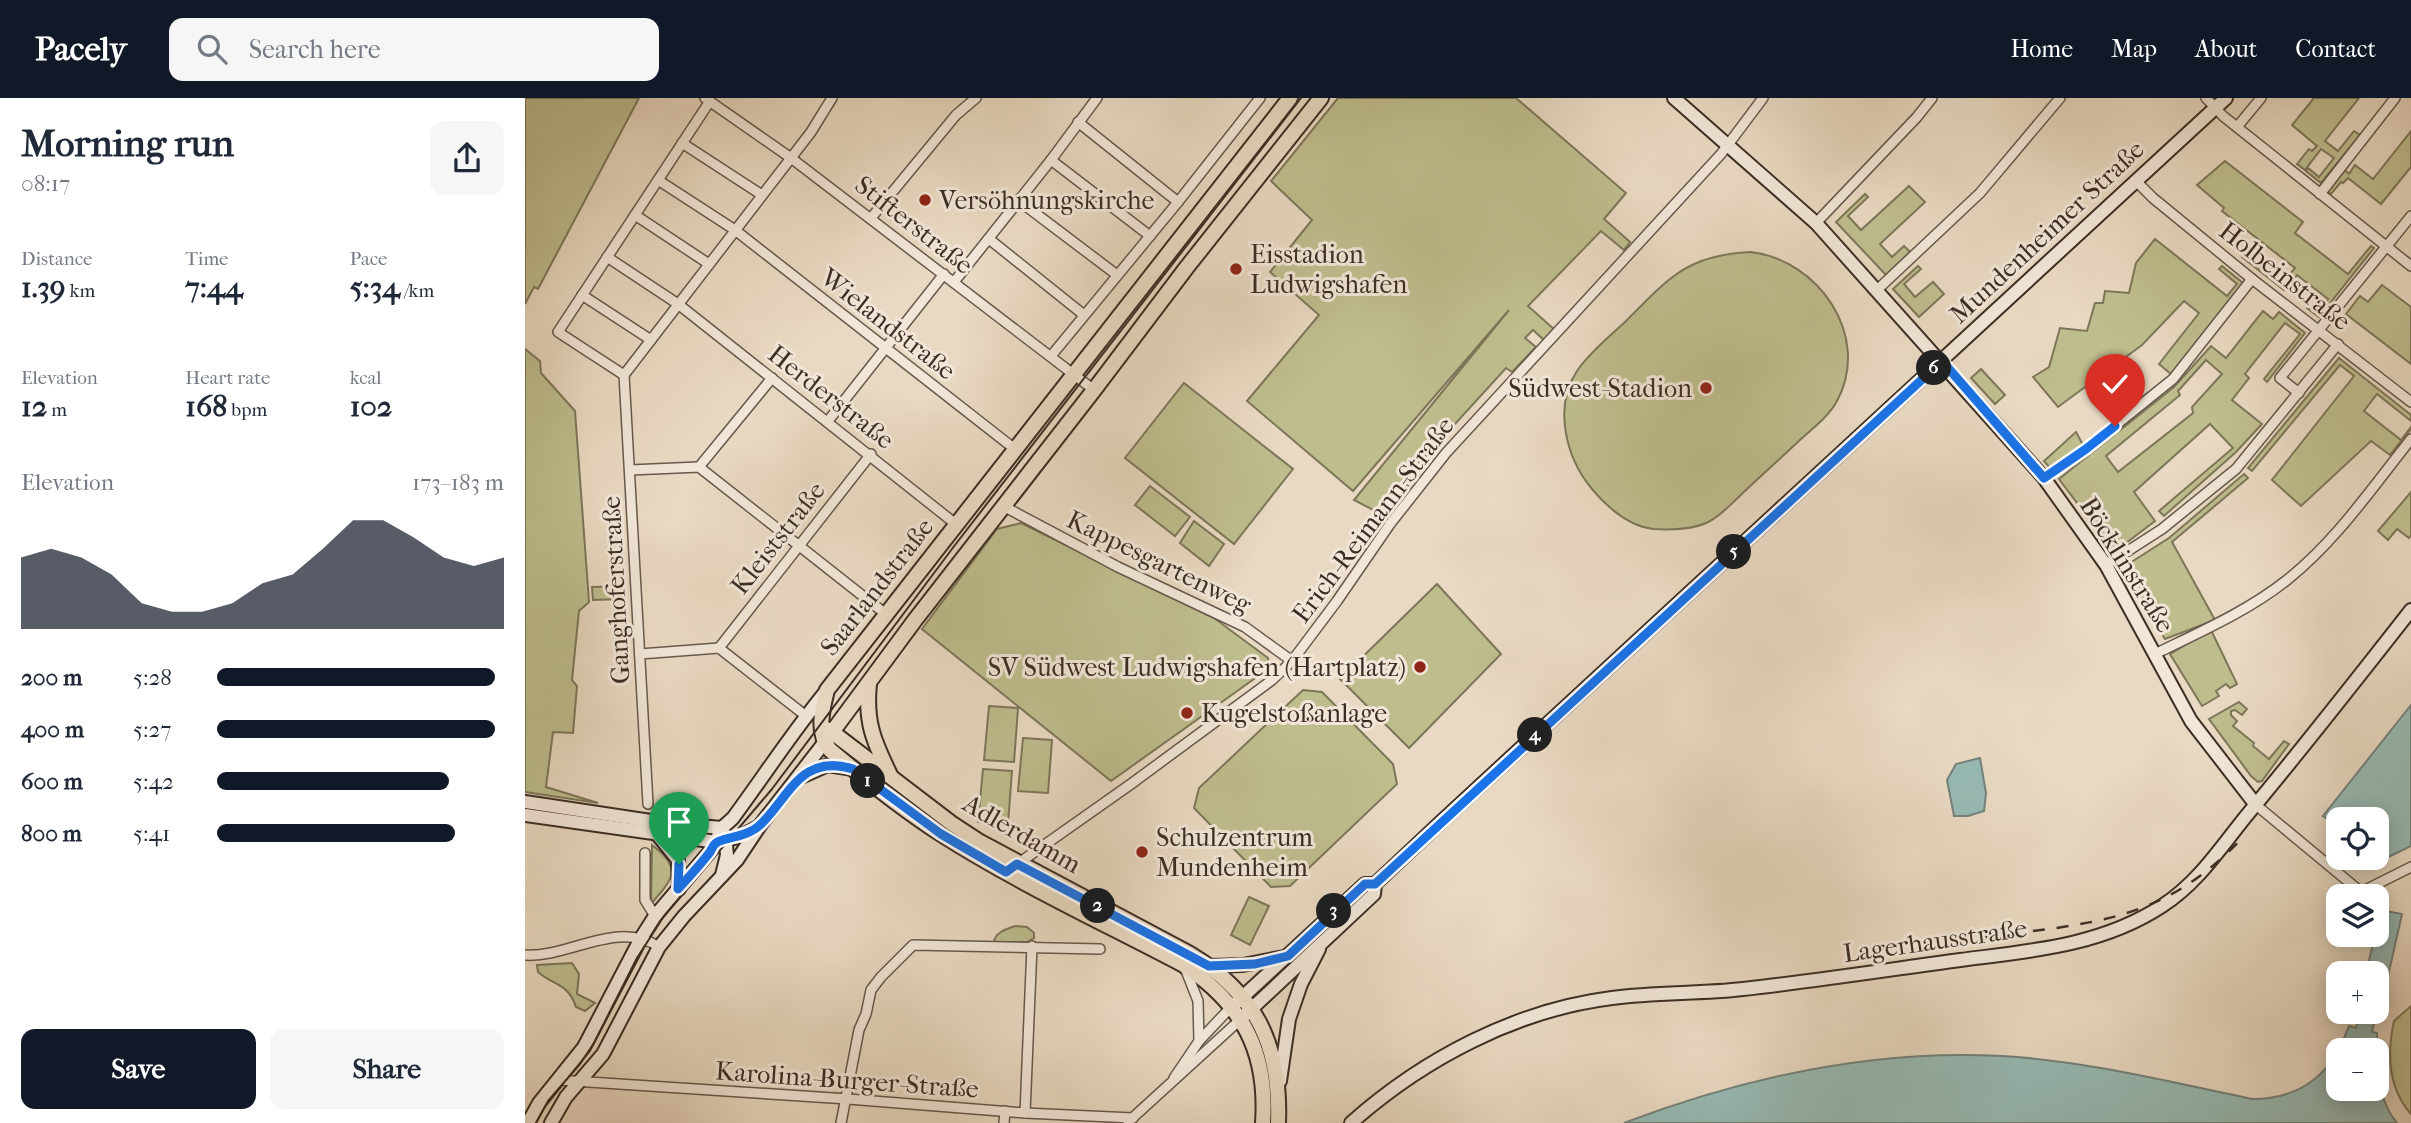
<!DOCTYPE html>
<meta charset="utf-8">
<style>
body{margin:0;font-family:"IM FELL French Canon",serif;background:#f6f6f7;color:#1f2937;height:100vh;display:flex;flex-direction:column;font-size:26px;white-space:nowrap}
*{box-sizing:border-box;margin:0}
p{font-size:23px;color:#747a83}
.icon{flex:none;width:38px;height:38px;fill:none;stroke:currentColor;stroke-width:2;stroke-linecap:round;stroke-linejoin:round}
.map{position:relative;flex:1;overflow:hidden}
.panel{display:flex;flex-direction:column;background:#fff;width:525px}
.panel>*{flex:none}
.controls{position:absolute;left:1801px;top:709px;display:grid;gap:14px}
.controls a{display:grid;place-items:center;width:63px;height:63px;border-radius:14px;background:#fff;box-shadow:0 4px 18px #0003;font-size:35px}
.pin{position:absolute;display:grid;place-items:center;width:60px;height:60px;color:#fff;margin:-72px -30px;border-radius:50% 50% 50% 0;rotate:-45deg;box-shadow:0 0 7px #0007}
.pin .icon{rotate:45deg}
.km{position:absolute;width:35px;height:35px;margin:-18px;border-radius:50%;background:#222;color:#fff;font-size:19px;line-height:35px;text-align:center}
.round{display:grid;place-items:center;flex:none;width:74px;height:74px;border-radius:14px;background:#f6f6f7}
.head{display:flex;align-items:center;justify-content:space-between;height:119px;padding:0 21px}
h1{font-size:38px;font-weight:700;line-height:52px}
.figures{display:grid;grid-template-columns:repeat(3,1fr);gap:10px;height:119px;padding:7px 21px}
.figures div{display:grid;align-content:center}
.figures b{font-size:30px;font-weight:700}
.figures small{font-size:19px;font-weight:400}
.figures p{font-size:19px}
.chart{height:196px;padding:14px 21px}
.chart p{display:flex;justify-content:space-between}
.chart svg{width:100%;height:126px;margin-top:7px;fill:#111827;opacity:.7}
.cta{display:flex;gap:14px;margin-top:auto;padding:14px 21px}
.cta a{flex:1;height:80px;border-radius:14px;background:#111827;color:#fff;font-size:28px;font-weight:700;line-height:80px;text-align:center}
.cta a+a{background:#f6f6f7;color:#1f2937}
ul{padding:0 21px;list-style:none;font-size:23px}
li{display:grid;grid-template-columns:112px 84px 1fr;align-items:center;height:52px}
li i{height:18px;border-radius:9px;background:#111827}
header{display:flex;align-items:center;gap:42px;box-sizing:border-box;height:98px;padding:0 35px;background:#111827;color:#fff}
header strong{font-size:33px}
nav{display:flex;gap:38px;margin-inline-start:auto;font-size:24px}
.search{width:490px;height:63px;background:#f6f6f7;display:flex;align-items:center;gap:18px;box-sizing:border-box;padding:0 24px;border-radius:14px;color:#747a83;font-size:26px}
main{display:flex;flex:1;min-height:0}
.map>svg:first-child{display:block}
.green{fill:#bebd8e;stroke:#7d7659;stroke-width:2;fill-rule:evenodd}
.water{fill:#97bab4;stroke:#73827a;stroke-width:2}
.lines{fill:none;stroke-linecap:round;stroke-linejoin:round}
.street-casing{stroke:#67594c;stroke-width:12}
.secondary-casing{stroke:#3c2e24;stroke-width:16}
.primary-casing{stroke:#3c2e24;stroke-width:18}
.street{stroke:#f1e6d7;stroke-width:9}
.secondary{stroke:#f1e6d7;stroke-width:12}
.primary{stroke:#e9d9c2;stroke-width:14}
.tram{stroke:#3c2e24;stroke-width:2}
.rail{stroke:#3c2e24;stroke-width:2.5;stroke-dasharray:12 12;stroke-linecap:butt}
.route-casing{stroke:#fff;stroke-width:14}
.route{stroke:#1a73e8;stroke-width:9}
.poi-dot{fill:#8f2418;stroke:#f1e6d7;stroke-width:2.5}
.labels{text-anchor:middle;dominant-baseline:central;stroke-width:6;stroke-linejoin:round;paint-order:stroke}
.poi-label{font-size:26px;fill:#3c2e24;stroke:#f1e6d7;text-anchor:start}
.street-label{font-size:26px;fill:#3c2e24;stroke:#f1e6d7}
</style>
<header>
<strong>Pacely</strong>
<div class="search"><svg class="icon" aria-label="search" viewBox="0 0 24 24"><circle cx="10" cy="10" r="6"/><path d="M15 15l6 6"/></svg>Search here</div>
<nav><a>Home</a><a>Map</a><a>About</a><a>Contact</a></nav>
</header>
<main>
<section class="panel">
<div class="head"><div><h1>Morning run</h1><p>08:17</p></div><a class="round"><svg class="icon" aria-label="share" viewBox="0 0 24 24"><path d="M12 15V3M7 8l5-5 5 5M5 13v7h14v-7"/></svg></a></div>
<div class="figures">
<div><p>Distance</p><b>1.39<small> km</small></b></div>
<div><p>Time</p><b>7:44</b></div>
<div><p>Pace</p><b>5:34<small> /km</small></b></div>
</div>
<div class="figures">
<div><p>Elevation</p><b>12<small> m</small></b></div>
<div><p>Heart rate</p><b>168<small> bpm</small></b></div>
<div><p>kcal</p><b>102</b></div>
</div>
<div class="chart"><p><span>Elevation</span>173–183 m</p>
<svg viewBox="0 0 160 44" preserveAspectRatio="none"><path d="M0 44V19L10 16L20 19L30 25L40 35L50 38L60 38L70 35L80 28L90 25L100 16L110 6L120 6L130 12L140 19L150 22L160 19V44z"/></svg>
</div>
<ul>
<li><b>200 m</b>5:28<i style="width:97%"></i></li>
<li><b>400 m</b>5:27<i style="width:97%"></i></li>
<li><b>600 m</b>5:42<i style="width:81%"></i></li>
<li><b>800 m</b>5:41<i style="width:83%"></i></li>
</ul>
<div class="cta"><a>Save</a><a>Share</a></div>
</section>
<div class="map">
<svg width="1886" height="1025" viewBox="0 0 1886 1025">
<rect width="100%" height="100%" fill="#e9d9c2"/>
<filter id="stains"><feTurbulence type="fractalNoise" baseFrequency=".00286" numOctaves="4"/><feColorMatrix values="0 0 0 0 .2 0 0 0 0 .09 0 0 0 0 .02 0 0 0 .5 -.17"/></filter>
<radialGradient id="worn" r=".72"><stop offset=".6" stop-color="#630" stop-opacity="0"/><stop offset="1" stop-color="#630" stop-opacity=".3"/></radialGradient>
<g class="green">
<polygon points="0,0 114,0 13,191 9,189 0,206"/>
<polygon points="813,0 991,0 1101,95 1079,121 1105,144 1099,152 1076,133 1003,208 1030,232 1020,243 1008,232 1000,240 1011,249 987,274 981,270 877,384 883,388 856,416 829,402 984,212 828,393 722,303 794,217 745,174 787,122 746,83"/>
<polygon points="1789,0 1834,0 1800,43 1813,53 1829,33 1835,37 1796,85 1781,73 1783,70 1794,79 1809,60 1796,51 1780,72 1772,66 1784,51 1787,53 1792,48 1767,27"/>
<polygon points="1886,33 1886,69 1856,106 1823,80 1818,85 1816,84 1806,96 1803,94 1820,72 1824,76 1830,67 1848,81"/>
<polygon points="1700,63 1778,124 1770,135 1823,176 1846,148 1849,150 1794,219 1782,210 1785,206 1794,213 1803,201 1772,177 1759,192 1717,159 1719,155 1757,186 1770,170 1697,113 1699,110 1672,87"/>
<polygon points="1384,88 1400,104 1355,146 1367,159 1379,148 1385,154 1361,177 1311,124 1340,96 1343,99 1323,118 1336,132"/>
<polygon points="1630,141 1702,198 1712,186 1694,171 1697,168 1718,185 1646,276 1634,266 1674,215 1659,203 1617,247 1533,309 1508,279 1524,269 1535,230 1562,233 1570,205 1578,205 1580,193 1604,195 1611,165"/>
<path d="M 1225,154 C 1293,161 1347,238 1312,303 C 1304,318 1288,330 1276,341 C 1258,358 1239,375 1221,392 C 1210,402 1198,416 1185,423 C 1169,432 1146,432 1128,431 C 1103,428 1083,410 1067,391 C 1041,360 1028,309 1052,273 C 1065,254 1084,239 1100,224 C 1143,181 1161,157 1225,154 Z"/>
<polygon points="1393,168 1396,171 1379,186 1390,199 1408,184 1419,196 1394,219 1368,191"/>
<polygon points="1857,187 1886,209 1886,266 1821,216 1835,198 1843,204"/>
<path d="M 1738,213 L 1748,221 L 1754,214 L 1780,235 L 1742,284 L 1739,281 L 1775,236 L 1760,225 L 1720,276 L 1724,280 L 1707,302 L 1737,326 L 1711,354 L 1639,418 L 1634,413 L 1708,350 L 1685,326 L 1609,394 L 1630,423 L 1589,454 L 1534,381 L 1649,289 L 1686,248 L 1701,260 ZM 1681,262 L 1697,276 L 1667,309 L 1668,315 L 1593,374 L 1581,358 L 1655,297 L 1653,293 Z"/>
<polygon points="0,251 15,263 16,275 50,313 64,504 54,513 47,582 52,588 48,635 28,634 21,689 73,705 0,694"/>
<polygon points="1814,260 1886,317 1886,323 1852,296 1839,313 1876,342 1886,329 1886,331 1865,357 1846,343 1776,408 1747,382 1829,278 1815,267 1727,373 1723,370"/>
<polygon points="1456,271 1480,297 1470,306 1446,280"/>
<polygon points="659,285 768,371 709,446 600,360"/>
<polygon points="1551,334 1558,347 1525,370 1519,363"/>
<polygon points="1719,376 1723,380 1647,444 1690,522 1640,541 1597,470 1644,440"/>
<polygon points="625,388 665,419 650,438 610,407"/>
<polygon points="1886,394 1886,437 1884,440 1872,431 1863,442 1853,433"/>
<polygon points="669,423 699,446 684,468 655,445"/>
<polygon points="496,425 689,520 743,560 743,571 586,683 397,531 472,431"/>
<polygon points="912,486 976,556 884,650 815,581"/>
<polygon points="100,488 100,501 68,502 67,489"/>
<polygon points="1686,532 1712,586 1705,590 1701,586 1691,593 1694,598 1677,608 1645,556"/>
<polygon points="778,592 797,594 868,666 872,686 765,788 746,789 669,710 674,690"/>
<polygon points="1714,604 1722,611 1717,617 1710,612 1706,613 1706,617 1712,623 1708,628 1729,645 1728,648 1744,661 1759,643 1764,646 1737,683 1733,684 1726,678 1684,621"/>
<polygon points="464,608 493,610 489,664 459,662"/>
<polygon points="498,640 527,642 523,695 493,693"/>
<polygon points="458,671 487,673 483,726 453,724"/>
<path d="M 127,747 C 158,770 148,781 126,806 Z"/>
<polygon points="724,799 744,808 725,847 706,837"/>
<path d="M 490,828 L 502,829 L 509,835 L 509,840 L 502,844 L 469,844 C 470,834 482,831 490,828 Z"/>
<path d="M 47,865 L 54,876 L 52,896 L 70,905 L 60,913 L 51,909 C 43,885 29,888 13,874 L 12,867 Z"/>
<path d="M 1886,908 L 1886,1016 C 1863,990 1862,955 1869,923 Z"/>
</g>
<g class="water">
<polygon points="1886,607 1886,748 1855,763 1851,760 1852,721 1813,721 1813,729 1798,718"/>
<polygon points="1455,660 1461,695 1459,713 1443,718 1429,718 1422,682 1431,666"/>
<polygon points="1855,812 1877,816 1856,909 1853,909 1847,934 1852,935 1852,959 1852,952 1814,952 1824,928 1831,930 1835,914 1852,914 1852,875 1841,875 1850,837 1852,836"/>
<path d="M 1813,954 L 1813,990 L 1852,990 L 1852,970 C 1854,990 1859,1009 1872,1025 L 1099,1025 C 1220,979 1347,951 1477,958 C 1562,963 1645,984 1728,1001 C 1765,1001 1794,985 1813,954 Z"/>
</g>
<g class="lines">
<g class="street-casing">
<g id="street">
<polyline points="180,0 266,60 569,292"/>
<polyline points="1681,0 1698,18 1886,168"/>
<polyline points="553,24 653,104"/>
<polyline points="1712,29 1736,0"/>
<polyline points="157,45 237,97"/>
<polyline points="526,62 625,138"/>
<polyline points="133,82 210,132 491,352"/>
<polyline points="1611,83 1628,100 1727,181 1886,304"/>
<polyline points="1795,96 1870,0"/>
<polyline points="493,102 592,177"/>
<polyline points="110,117 184,166"/>
<polyline points="346,120 431,17 451,0"/>
<polyline points="1291,125 1392,19 1407,0"/>
<polyline points="464,141 559,217"/>
<polyline points="82,159 153,206 432,427"/>
<polyline points="429,184 526,62 572,0"/>
<polyline points="1352,192 1455,95 1535,0"/>
<polyline points="57,197 126,242"/>
<polyline points="526,258 653,104 735,0"/>
<polyline points="99,277 123,706"/>
<polyline points="99,277 33,234 185,3"/>
<polyline points="99,277 286,34 307,0"/>
<polyline points="1774,295 1755,280 1886,118"/>
<polyline points="303,323 419,176"/>
<polyline points="174,369 247,280"/>
<polyline points="105,372 174,369 362,517"/>
<polyline points="1519,380 1561,351 1648,281 1727,181"/>
<polyline points="478,408 593,469 720,529 767,563"/>
<polyline points="1581,467 1637,431 1711,371 1813,246"/>
<polyline points="194,550 346,356"/>
<polyline points="115,556 194,550 281,618"/>
<path d="M 1630,556 C 1675,534 1723,513 1762,482 C 1811,443 1847,390 1886,341"/>
<polyline points="1731,707 1836,794 1886,769"/>
<polyline points="120,755 120,802 130,818"/>
<polyline points="491,767 606,686 747,582 767,563 812,503 865,426 921,355 1196,56 1238,0"/>
<path d="M 0,857 C 44,860 92,821 134,849"/>
<polyline points="660,870 673,903 674,943"/>
<polyline points="649,980 674,943 707,908"/>
<polyline points="33,982 323,1001 500,1015 608,1020"/>
<polyline points="500,1015 507,848"/>
<polyline points="603,1024 716,921"/>
<polyline points="316,1025 334,932 341,916 346,892 356,879 388,847 575,851"/>
<polyline points="479,1025 480,1013"/>
</g>
</g>
<g class="secondary-casing">
<g id="secondary">
<polyline points="1149,0 1291,125 1519,380 1581,467 1666,623 1731,707"/>
<polyline points="276,679 303,667 328,671"/>
<polyline points="0,704 139,725 197,730"/>
<polyline points="0,717 192,744 214,739 233,729"/>
<polyline points="132,736 153,762 154,791"/>
<polyline points="197,777 202,757 200,737"/>
<polyline points="684,868 718,867 759,859"/>
<polyline points="711,905 840,786 850,786"/>
<polyline points="721,916 849,796 850,786 918,722 1701,0"/>
<polyline points="755,983 764,921 776,886 794,851"/>
<path d="M 3,1025 L 14,1005 L 59,949 L 116,840 L 130,818 L 187,751 L 197,730 L 208,720 C 239,678 268,633 302,592"/>
<polyline points="26,1025 41,999 78,956 134,849 159,818 212,762 236,726 299,645"/>
<path d="M 826,1025 C 898,961 991,912 1087,900 C 1131,894 1174,896 1218,891 C 1290,883 1362,872 1435,862 C 1505,853 1576,848 1637,808 C 1673,785 1696,749 1722,717 C 1778,650 1832,581 1886,512"/>
</g>
</g>
<g class="primary-casing">
<g id="primary">
<path d="M 344,586 C 340,624 349,644 365,677"/>
<path d="M 301,631 L 307,634 L 426,725 L 455,744 L 665,856 C 732,896 756,948 753,1025"/>
<polyline points="299,645 390,522 569,292 662,169 796,0"/>
<path d="M 738,1025 C 743,953 717,905 657,866 C 577,824 493,785 416,736 C 377,711 341,682 305,652 C 291,634 297,612 302,592 L 765,0"/>
</g>
</g>
<use href="#street" class="street"/>
<use href="#secondary" class="secondary"/>
<use href="#primary" class="primary"/>
<polyline class="tram" points="11,1025 23,1003 55,966 69,945 112,860 139,818 247,691 430,447 776,0"/>
<path class="rail" d="M 1460,839 C 1568,825 1639,824 1718,739"/>
</g>
<g class="lines">
<g class="route-casing">
<path id="route" d="M 154,766 L 153,791 C 164,779 175,767 185,754 C 187,751 188,747 191,745 C 198,739 221,740 235,727 C 265,698 276,655 328,671 L 416,736 L 481,774 L 492,766 L 684,868 L 730,866 L 763,858 L 840,786 L 850,786 L 1417,263 L 1519,380 L 1561,351 L 1590,328"/>
</g>
<use href="#route" class="route"/>
</g>
<g class="poi-dot">
<circle cx="400" cy="102" r="7"/>
<circle cx="711" cy="171" r="7"/>
<circle cx="1181" cy="290" r="7"/>
<circle cx="895" cy="569" r="7"/>
<circle cx="662" cy="615" r="7"/>
<circle cx="617" cy="754" r="7"/>
</g>
<g class="labels">
<g class="poi-label">
<text x="414" y="102">Versöhnungskirche</text>
<text x="725" y="156">Eisstadion<tspan x="725" dy="30">Ludwigshafen</tspan></text>
<text x="1167" y="290" text-anchor="end">Südwest-Stadion</text>
<text x="881" y="569" text-anchor="end">SV Südwest Ludwigshafen (Hartplatz)</text>
<text x="676" y="615">Kugelstoßanlage</text>
<text x="631" y="739">Schulzentrum<tspan x="631" dy="30">Mundenheim</tspan></text>
</g>
<g class="street-label">
<text transform="translate(389 127) rotate(38)">Stifterstraße</text>
<text transform="translate(1522 134) rotate(-43)">Mundenheimer Straße</text>
<text transform="translate(1760 178) rotate(38)">Holbeinstraße</text>
<text transform="translate(363 226) rotate(38)">Wielandstraße</text>
<text transform="translate(306 299) rotate(38)">Herderstraße</text>
<text transform="translate(848 422) rotate(-53)">Erich-Reimann-Straße</text>
<text transform="translate(253 440) rotate(-52)">Kleiststraße</text>
<text transform="translate(634 464) rotate(26)">Kappesgartenweg</text>
<text transform="translate(1602 467) rotate(58)">Böcklinstraße</text>
<text transform="translate(352 489) rotate(-52)">Saarlandstraße</text>
<text transform="translate(91 492) rotate(-93)">Ganghoferstraße</text>
<text transform="translate(497 736) rotate(30)">Adlerdamm</text>
<text transform="translate(1410 843) rotate(-8)">Lagerhausstraße</text>
<text transform="translate(322 982) rotate(4)">Karolina-Burger-Straße</text>
</g>
</g>
<rect width="100%" height="100%" filter="url(#stains)"/>
<rect width="100%" height="100%" fill="url(#worn)"/>
</svg>
<div class="controls">
<a><svg class="icon" aria-label="locate" viewBox="0 0 24 24"><circle cx="12" cy="12" r="6"/><path d="M12 2v4M12 18v4M2 12h4M18 12h4"/></svg></a>
<a><svg class="icon" aria-label="layers" viewBox="0 0 24 24"><path d="M12 4l9 5-9 5-9-5zM3 14l9 5 9-5"/></svg></a>
<a>+</a>
<a>−</a>
</div>
<div class="pin" style="left:154px;top:766px;background:#1e9e55"><svg class="icon" aria-label="arrive" viewBox="0 0 24 24"><path d="M6 21V4h12l-3 4 3 4H6"/></svg></div>
<div class="pin" style="left:1590px;top:328px;background:#d93025"><svg class="icon" aria-label="check" viewBox="0 0 24 24"><path d="M5 12l5 5 9-10"/></svg></div>
<b class="km" style="left:343px;top:683px">1</b>
<b class="km" style="left:573px;top:808px">2</b>
<b class="km" style="left:809px;top:813px">3</b>
<b class="km" style="left:1010px;top:637px">4</b>
<b class="km" style="left:1209px;top:454px">5</b>
<b class="km" style="left:1409px;top:270px">6</b>
</div>
</main>
